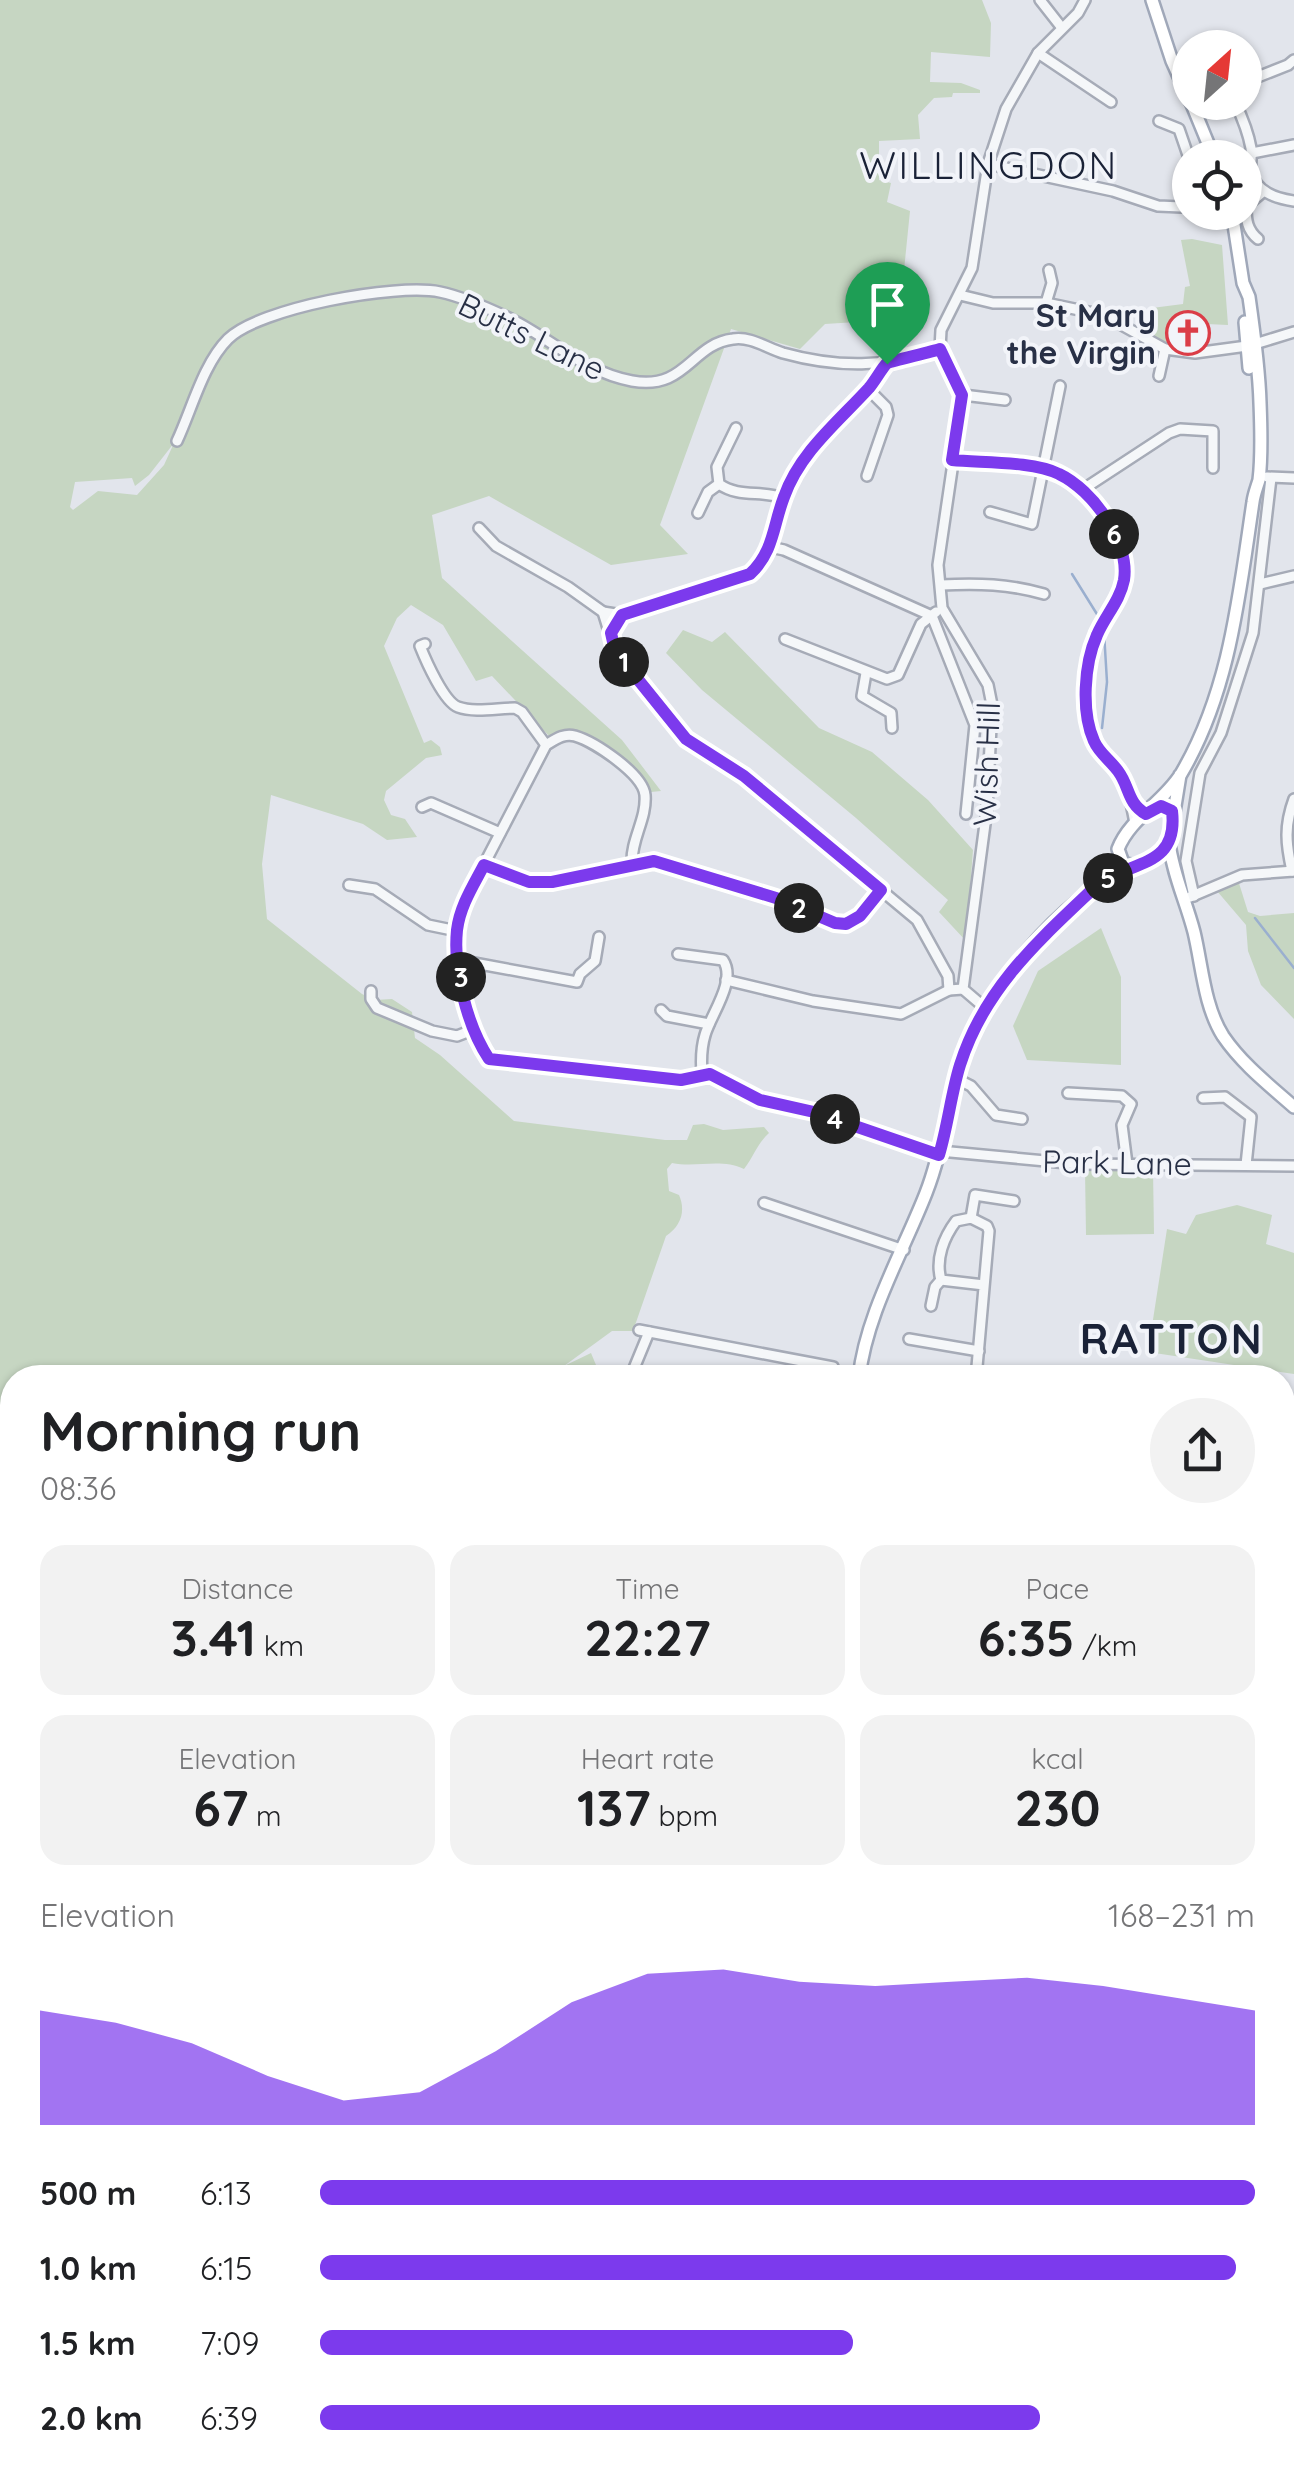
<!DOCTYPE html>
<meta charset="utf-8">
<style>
body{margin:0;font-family:Quicksand,sans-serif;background:#f2f2f2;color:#202124;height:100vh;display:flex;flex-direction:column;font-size:38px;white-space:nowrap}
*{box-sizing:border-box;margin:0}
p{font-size:32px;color:#757577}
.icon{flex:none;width:55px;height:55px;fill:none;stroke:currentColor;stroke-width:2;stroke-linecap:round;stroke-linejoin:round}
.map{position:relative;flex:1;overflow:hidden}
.drawer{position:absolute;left:0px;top:1365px;width:1295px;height:1112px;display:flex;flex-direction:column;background:#fff;border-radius:40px 40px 0 0;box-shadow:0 2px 8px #0004}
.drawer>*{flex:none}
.needle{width:65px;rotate:27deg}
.buttons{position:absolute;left:1172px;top:30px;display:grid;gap:20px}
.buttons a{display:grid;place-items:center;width:90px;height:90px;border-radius:50%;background:#fff;box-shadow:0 2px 8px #0004;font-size:50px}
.pin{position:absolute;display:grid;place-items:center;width:85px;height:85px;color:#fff;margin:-102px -42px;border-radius:50% 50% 50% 0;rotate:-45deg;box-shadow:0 0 10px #0007}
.pin .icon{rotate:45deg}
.km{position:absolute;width:50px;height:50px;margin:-25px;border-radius:50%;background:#222;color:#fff;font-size:28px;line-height:50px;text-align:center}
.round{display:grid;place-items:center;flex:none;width:105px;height:105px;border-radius:52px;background:#f2f2f2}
.summary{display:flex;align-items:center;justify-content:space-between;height:170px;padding:0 40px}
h1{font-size:55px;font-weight:800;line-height:75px}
.metrics{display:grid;grid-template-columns:repeat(3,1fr);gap:15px;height:170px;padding:10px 40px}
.metrics div{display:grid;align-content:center;border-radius:25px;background:#f2f2f2;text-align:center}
.metrics b{font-size:50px;font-weight:800}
.metrics small{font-size:28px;font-weight:400}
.metrics p{font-size:28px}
.chart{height:280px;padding:20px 40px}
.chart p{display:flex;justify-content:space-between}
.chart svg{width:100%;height:180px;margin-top:10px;fill:#7c3aed;opacity:.7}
ul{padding:0 40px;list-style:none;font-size:32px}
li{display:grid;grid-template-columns:160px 120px 1fr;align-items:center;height:75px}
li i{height:25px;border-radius:12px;background:#7c3aed}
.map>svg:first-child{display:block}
.green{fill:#c6d6c2;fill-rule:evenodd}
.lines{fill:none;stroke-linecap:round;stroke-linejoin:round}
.stream{stroke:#9aafcf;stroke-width:2.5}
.minor-casing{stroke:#a6abb7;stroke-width:14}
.major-casing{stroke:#a0a8b9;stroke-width:16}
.minor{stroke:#f5f7f9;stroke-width:9}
.major{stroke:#fff;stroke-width:11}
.route-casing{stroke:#fff;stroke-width:20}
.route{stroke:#7c3aed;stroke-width:12}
.labels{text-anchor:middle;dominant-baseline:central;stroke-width:8;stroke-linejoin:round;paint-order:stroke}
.poi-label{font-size:32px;font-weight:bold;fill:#283046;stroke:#f2f4f9;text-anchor:end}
.street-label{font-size:32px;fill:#283046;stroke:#f2f4f9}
.quarter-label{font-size:38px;letter-spacing:2.5px;fill:#1a2237;stroke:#f2f4f9}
.district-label{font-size:42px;font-weight:bold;letter-spacing:2.5px;fill:#1a2237;stroke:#f2f4f9}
</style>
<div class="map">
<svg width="1294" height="2476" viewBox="0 0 1294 2476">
<rect width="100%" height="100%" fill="#e2e5ec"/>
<g class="green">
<path d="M 0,0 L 982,0 L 991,23 L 990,57 L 931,52 L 930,82 L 961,83 L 980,90 L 980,93 L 953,93 L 952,97 L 934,98 L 918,115 L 920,139 L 879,141 L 879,180 L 891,183 L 887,202 L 910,211 L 901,300 L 888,320 L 825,324 L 800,349 L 731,329 L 660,525 L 688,554 L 611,565 L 489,496 L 432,515 L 442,578 L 622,740 L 661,791 L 651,792 C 629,764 588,733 551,738 L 492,676 L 476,681 L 443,625 L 411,605 L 397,618 L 384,646 L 424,743 L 431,740 L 440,747 L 442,755 L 426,758 L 386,791 L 384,800 L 391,815 L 405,819 L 417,837 L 387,840 L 363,824 L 271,795 L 262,864 L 267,919 L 362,994 L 375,1000 L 392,999 L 412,1012 L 415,1038 L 440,1055 L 514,1121 L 665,1140 L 687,1140 L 693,1125 L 704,1124 L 723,1130 L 764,1127 L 769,1133 C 757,1144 754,1156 744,1169 C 721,1158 696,1168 672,1163 L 667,1169 L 669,1191 L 679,1195 C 686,1211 681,1226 666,1236 L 633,1331 L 612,1331 L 564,1366 L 591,1353 L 596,1365 L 608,1377 L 12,1378 L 12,1664 L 0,1666 ZM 174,443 L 164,465 L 137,495 L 98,491 L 73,510 L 70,507 L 75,482 L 132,478 L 135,486 L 149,475 Z"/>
<polygon points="1192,239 1222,245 1228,325 1207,324 1206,347 1168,346 1146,335 1152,308 1183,304 1185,287 1190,286 1181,240"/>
<polygon points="683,630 712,642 725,632 819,728 872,752 928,800 973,850 966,941 939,912 948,900 856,818 702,690 666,653"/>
<polygon points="1238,880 1248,912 1260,916 1294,913 1294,1019 1261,985 1248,951 1246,925 1217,891"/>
<polygon points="1101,928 1121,977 1121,1065 1027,1060 1013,1026 1038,971"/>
<polygon points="1153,1170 1154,1234 1086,1235 1085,1171"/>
<polygon points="1237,1205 1272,1215 1266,1244 1294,1253 1294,1374 1148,1352 1167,1229 1186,1234 1196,1215"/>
<polygon points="644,2465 755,2465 753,2476 643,2476"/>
</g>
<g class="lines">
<g class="stream">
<polyline points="1072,574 1100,619"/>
<polyline points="1102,728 1107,682 1104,632"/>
<polyline points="1255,918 1294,968"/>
</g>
<g class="minor-casing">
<g id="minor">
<polyline points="1040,0 1062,28"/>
<polyline points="1038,53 1111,102"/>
<polyline points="1245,82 1288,65 1294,60"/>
<path d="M 1235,102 C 1242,117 1248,131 1251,148 C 1252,156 1250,164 1251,171 C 1256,192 1275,198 1294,201"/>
<polyline points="1159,121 1179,129 1190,161"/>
<polyline points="1252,153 1294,145"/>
<polyline points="988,164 1113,191 1158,206 1181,207 1190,204"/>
<path d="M 1258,239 C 1247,230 1246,220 1246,206 L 1264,191"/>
<polyline points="960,295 993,303 1046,303 1089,312 1109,318 1165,349 1195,353 1247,346"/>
<polyline points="1046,303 1052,283 1049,270"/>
<polyline points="1255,344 1294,332"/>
<polyline points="1159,376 1165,349"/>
<polyline points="963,395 1005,400"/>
<path d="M 736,428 L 717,467 L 719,484 C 739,498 761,490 783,498"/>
<path d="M 177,441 C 192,409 203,364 228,339 C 259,308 396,283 440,292 C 464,297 488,308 511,319 C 551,339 586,373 632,381 C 686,391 691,344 733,339 C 750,336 767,348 783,353 C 837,368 887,368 940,349"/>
<path d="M 952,460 C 1021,467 1080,460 1114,534 C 1121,549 1127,568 1123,585 C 1119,600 1109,612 1102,625 C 1089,650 1086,679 1087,707 C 1090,749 1106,748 1123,779 C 1130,792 1132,809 1135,823"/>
<polyline points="867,476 888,415 886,407 868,389"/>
<polyline points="1267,477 1294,478"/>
<polyline points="1082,490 1169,433 1180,429 1213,431 1213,468"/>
<polyline points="990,512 1032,524 1060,386"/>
<polyline points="698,513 708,492 719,484"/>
<polyline points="479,528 496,546 568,587 603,612 615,651 686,739 744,776 917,920 948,976 949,990 963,989"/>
<polyline points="770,547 784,550 932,616 975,725 966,814"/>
<polyline points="1260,584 1294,576"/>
<path d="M 941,585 C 978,583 1009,584 1044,594"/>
<path d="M 603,612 L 622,615 L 751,574 C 780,546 776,502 797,469 C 819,434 873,397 887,363"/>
<polyline points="785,639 887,679 898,675 921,624 936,612"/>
<path d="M 425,644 L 420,646 C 426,661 444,702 458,707 C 474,713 498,708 515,708 L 522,712 L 546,745"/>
<polyline points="866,673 862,696 891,713 892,728"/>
<polyline points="422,807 431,803 500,833"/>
<path d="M 632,863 C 631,839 647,819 645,795 C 643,774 595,742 575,736 C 564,733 556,739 546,745 L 464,903 C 452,953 460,1015 489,1059 L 681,1080 L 710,1073 L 760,1100 L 814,1112 L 939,1155"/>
<polyline points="484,865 529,882 552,882 654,861 776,898 835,923 846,923 860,916 881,890"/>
<path d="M 1292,871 C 1286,844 1284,826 1294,799"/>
<polyline points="349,885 375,889 428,925 457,931"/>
<polyline points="1194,896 1186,861 1200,773 1221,733 1253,633 1271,478"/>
<polyline points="1190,897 1242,875 1294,871"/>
<path d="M 678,954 L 723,960 C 737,981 711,1014 705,1035 C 701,1048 701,1061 702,1074"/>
<polyline points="458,960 577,982 580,974 595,961 599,937"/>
<polyline points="726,980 813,1001 901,1014 949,990"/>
<polyline points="371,991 371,999 377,1008 432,1031 457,1036 475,1029"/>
<polyline points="984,1007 963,989 987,809 992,705 988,685 942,608 938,565 963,395 943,360 940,349 941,330 972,268 988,164 1006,109 1038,53 1078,13 1085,0"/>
<polyline points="661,1010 667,1016 709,1024"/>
<polyline points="957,1079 971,1086 996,1115 1022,1119"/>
<polyline points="1068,1093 1122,1096 1131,1104 1122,1125 1127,1164"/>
<polyline points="1203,1098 1225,1097 1251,1117 1246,1165"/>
<polyline points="940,1151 1078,1164 1294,1166"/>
<polyline points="764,1203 904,1250"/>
<polyline points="971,1218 975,1195 1014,1201"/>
<polyline points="931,1306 935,1287 941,1280"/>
<polyline points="639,1330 833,1367 834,1378"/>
<polyline points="909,1339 979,1351"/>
<polyline points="859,1374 884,1378"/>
<polyline points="630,1378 649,1332"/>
<path d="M 976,1378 L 989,1231 L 987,1226 L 971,1218 L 956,1221 C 944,1237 935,1259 941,1280 L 984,1285"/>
<polyline points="1282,1438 1294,1440"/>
<polyline points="1282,1591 1294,1588"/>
<polyline points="0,1697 12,1698"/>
<polyline points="0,1735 12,1738"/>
<polyline points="0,1804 12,1767"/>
<polyline points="0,1860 12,1864"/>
<polyline points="1282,1938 1294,1938"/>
<polyline points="4,1991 12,1975"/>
<polyline points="1282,2158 1294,2158"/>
<polyline points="1282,2163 1294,2169"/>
<polyline points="11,2203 12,2203"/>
<polyline points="106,2465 106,2476"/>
<polyline points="163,2465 163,2476"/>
<polyline points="333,2465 338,2476"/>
<polyline points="511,2465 517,2476"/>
<polyline points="1068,2465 1069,2476"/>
<polyline points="1201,2469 1244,2468 1254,2476"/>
<polyline points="50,2476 50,2465"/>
<polyline points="249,2476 251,2465"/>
<polyline points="467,2476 470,2465"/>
<polyline points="757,2476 758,2465"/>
<polyline points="905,2476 907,2465"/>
<polyline points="987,2476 989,2465"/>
</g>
</g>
<g class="major-casing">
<g id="major">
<polyline points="1152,0 1172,61 1190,101"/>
<polyline points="1191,102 1214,158"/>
<polyline points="1245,322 1249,368"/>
<path d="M 1180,775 L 1169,843 C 1160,859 1141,870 1123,863 L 1118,849 C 1130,818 1163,803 1181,774 C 1230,691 1239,595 1253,502 C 1254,494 1257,487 1259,480 C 1262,456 1261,427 1260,403 C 1259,367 1254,332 1249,297 L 1243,283 L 1232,212"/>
<path d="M 1169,843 C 1173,875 1186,901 1194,932 C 1202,965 1204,1006 1223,1036 C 1242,1064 1269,1085 1294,1107"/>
<path d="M 859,1378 C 866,1314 903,1252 926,1193 C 942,1152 947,1110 959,1068 C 980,994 1063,896 1133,866"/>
<polyline points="838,2476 840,2465"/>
</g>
</g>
<use href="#minor" class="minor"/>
<use href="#major" class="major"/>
</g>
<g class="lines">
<g class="route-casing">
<path id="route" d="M 940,349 L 962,395 L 952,460 C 982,463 1033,461 1059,474 C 1093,490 1130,542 1124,580 C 1120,601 1105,616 1097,635 C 1084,664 1081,712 1094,741 C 1099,753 1110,760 1118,771 C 1130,787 1127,803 1146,814 L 1161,806 L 1172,811 C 1179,871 1126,859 1093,889 C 1037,942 984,989 960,1065 C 951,1094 948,1125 939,1155 L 814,1112 L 760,1100 L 710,1074 L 681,1080 L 489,1059 C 467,1026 453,970 457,930 C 460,906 473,886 484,865 L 529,882 L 552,882 L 654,861 L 776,898 L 835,923 L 846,924 L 860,916 L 881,890 L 744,776 L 686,739 L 615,651 L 611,633 L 622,615 L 750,574 C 774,552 773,525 784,497 C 800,452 838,422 869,388 C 875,381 882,368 887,363 C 891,361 931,352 940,349 Z"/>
</g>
<use href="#route" class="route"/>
</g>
<defs>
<g id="church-ring" transform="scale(2.25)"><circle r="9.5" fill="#f2f4f9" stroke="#db3d47" stroke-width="1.5"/><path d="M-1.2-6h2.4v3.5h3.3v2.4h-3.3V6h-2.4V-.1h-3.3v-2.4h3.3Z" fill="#db3d47"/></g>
</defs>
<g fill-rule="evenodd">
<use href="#church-ring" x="1188" y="333"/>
</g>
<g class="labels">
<g class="poi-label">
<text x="1156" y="315">St Mary<tspan x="1156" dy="37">the Virgin</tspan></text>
</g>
<g class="street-label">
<text transform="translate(532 336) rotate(26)">Butts Lane</text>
<text transform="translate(986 764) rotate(-88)">Wish Hill</text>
<text transform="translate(1117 1162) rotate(1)">Park Lane</text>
</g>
<g class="quarter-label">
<text x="989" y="165">WILLINGDON</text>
</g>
<g class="district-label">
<text x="1172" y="1338">RATTON</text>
</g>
</g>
</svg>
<div class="buttons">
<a><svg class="needle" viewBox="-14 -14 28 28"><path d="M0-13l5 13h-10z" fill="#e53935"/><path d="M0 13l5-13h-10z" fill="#757577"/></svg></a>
<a><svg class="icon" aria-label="locate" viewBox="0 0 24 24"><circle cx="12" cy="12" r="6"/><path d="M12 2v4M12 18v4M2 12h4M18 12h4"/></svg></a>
</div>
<div class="pin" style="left:887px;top:364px;background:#1e9e55"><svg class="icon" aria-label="arrive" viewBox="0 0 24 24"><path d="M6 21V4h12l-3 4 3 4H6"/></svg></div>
<b class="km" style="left:624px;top:662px">1</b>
<b class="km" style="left:799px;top:908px">2</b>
<b class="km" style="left:461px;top:977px">3</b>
<b class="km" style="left:835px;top:1119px">4</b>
<b class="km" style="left:1108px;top:878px">5</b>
<b class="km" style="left:1114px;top:534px">6</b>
<section class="drawer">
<div class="summary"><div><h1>Morning run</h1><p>08:36</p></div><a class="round"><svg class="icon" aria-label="share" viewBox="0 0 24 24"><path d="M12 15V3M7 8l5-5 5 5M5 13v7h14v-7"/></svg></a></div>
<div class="metrics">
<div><p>Distance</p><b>3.41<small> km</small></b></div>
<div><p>Time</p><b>22:27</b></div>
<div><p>Pace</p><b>6:35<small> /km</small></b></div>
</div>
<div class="metrics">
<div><p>Elevation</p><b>67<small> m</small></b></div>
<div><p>Heart rate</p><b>137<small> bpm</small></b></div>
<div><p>kcal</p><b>230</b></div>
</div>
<div class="chart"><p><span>Elevation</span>168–231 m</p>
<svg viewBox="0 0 160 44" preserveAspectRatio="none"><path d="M0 44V16L10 19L20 24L30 32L40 38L50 36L60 26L70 14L80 7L90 6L100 9L110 10L120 9L130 8L140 10L150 13L160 16V44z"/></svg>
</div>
<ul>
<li><b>500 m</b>6:13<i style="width:100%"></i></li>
<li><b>1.0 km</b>6:15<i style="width:98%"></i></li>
<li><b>1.5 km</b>7:09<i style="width:57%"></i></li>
<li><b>2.0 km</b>6:39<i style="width:77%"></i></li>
</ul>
</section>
</div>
